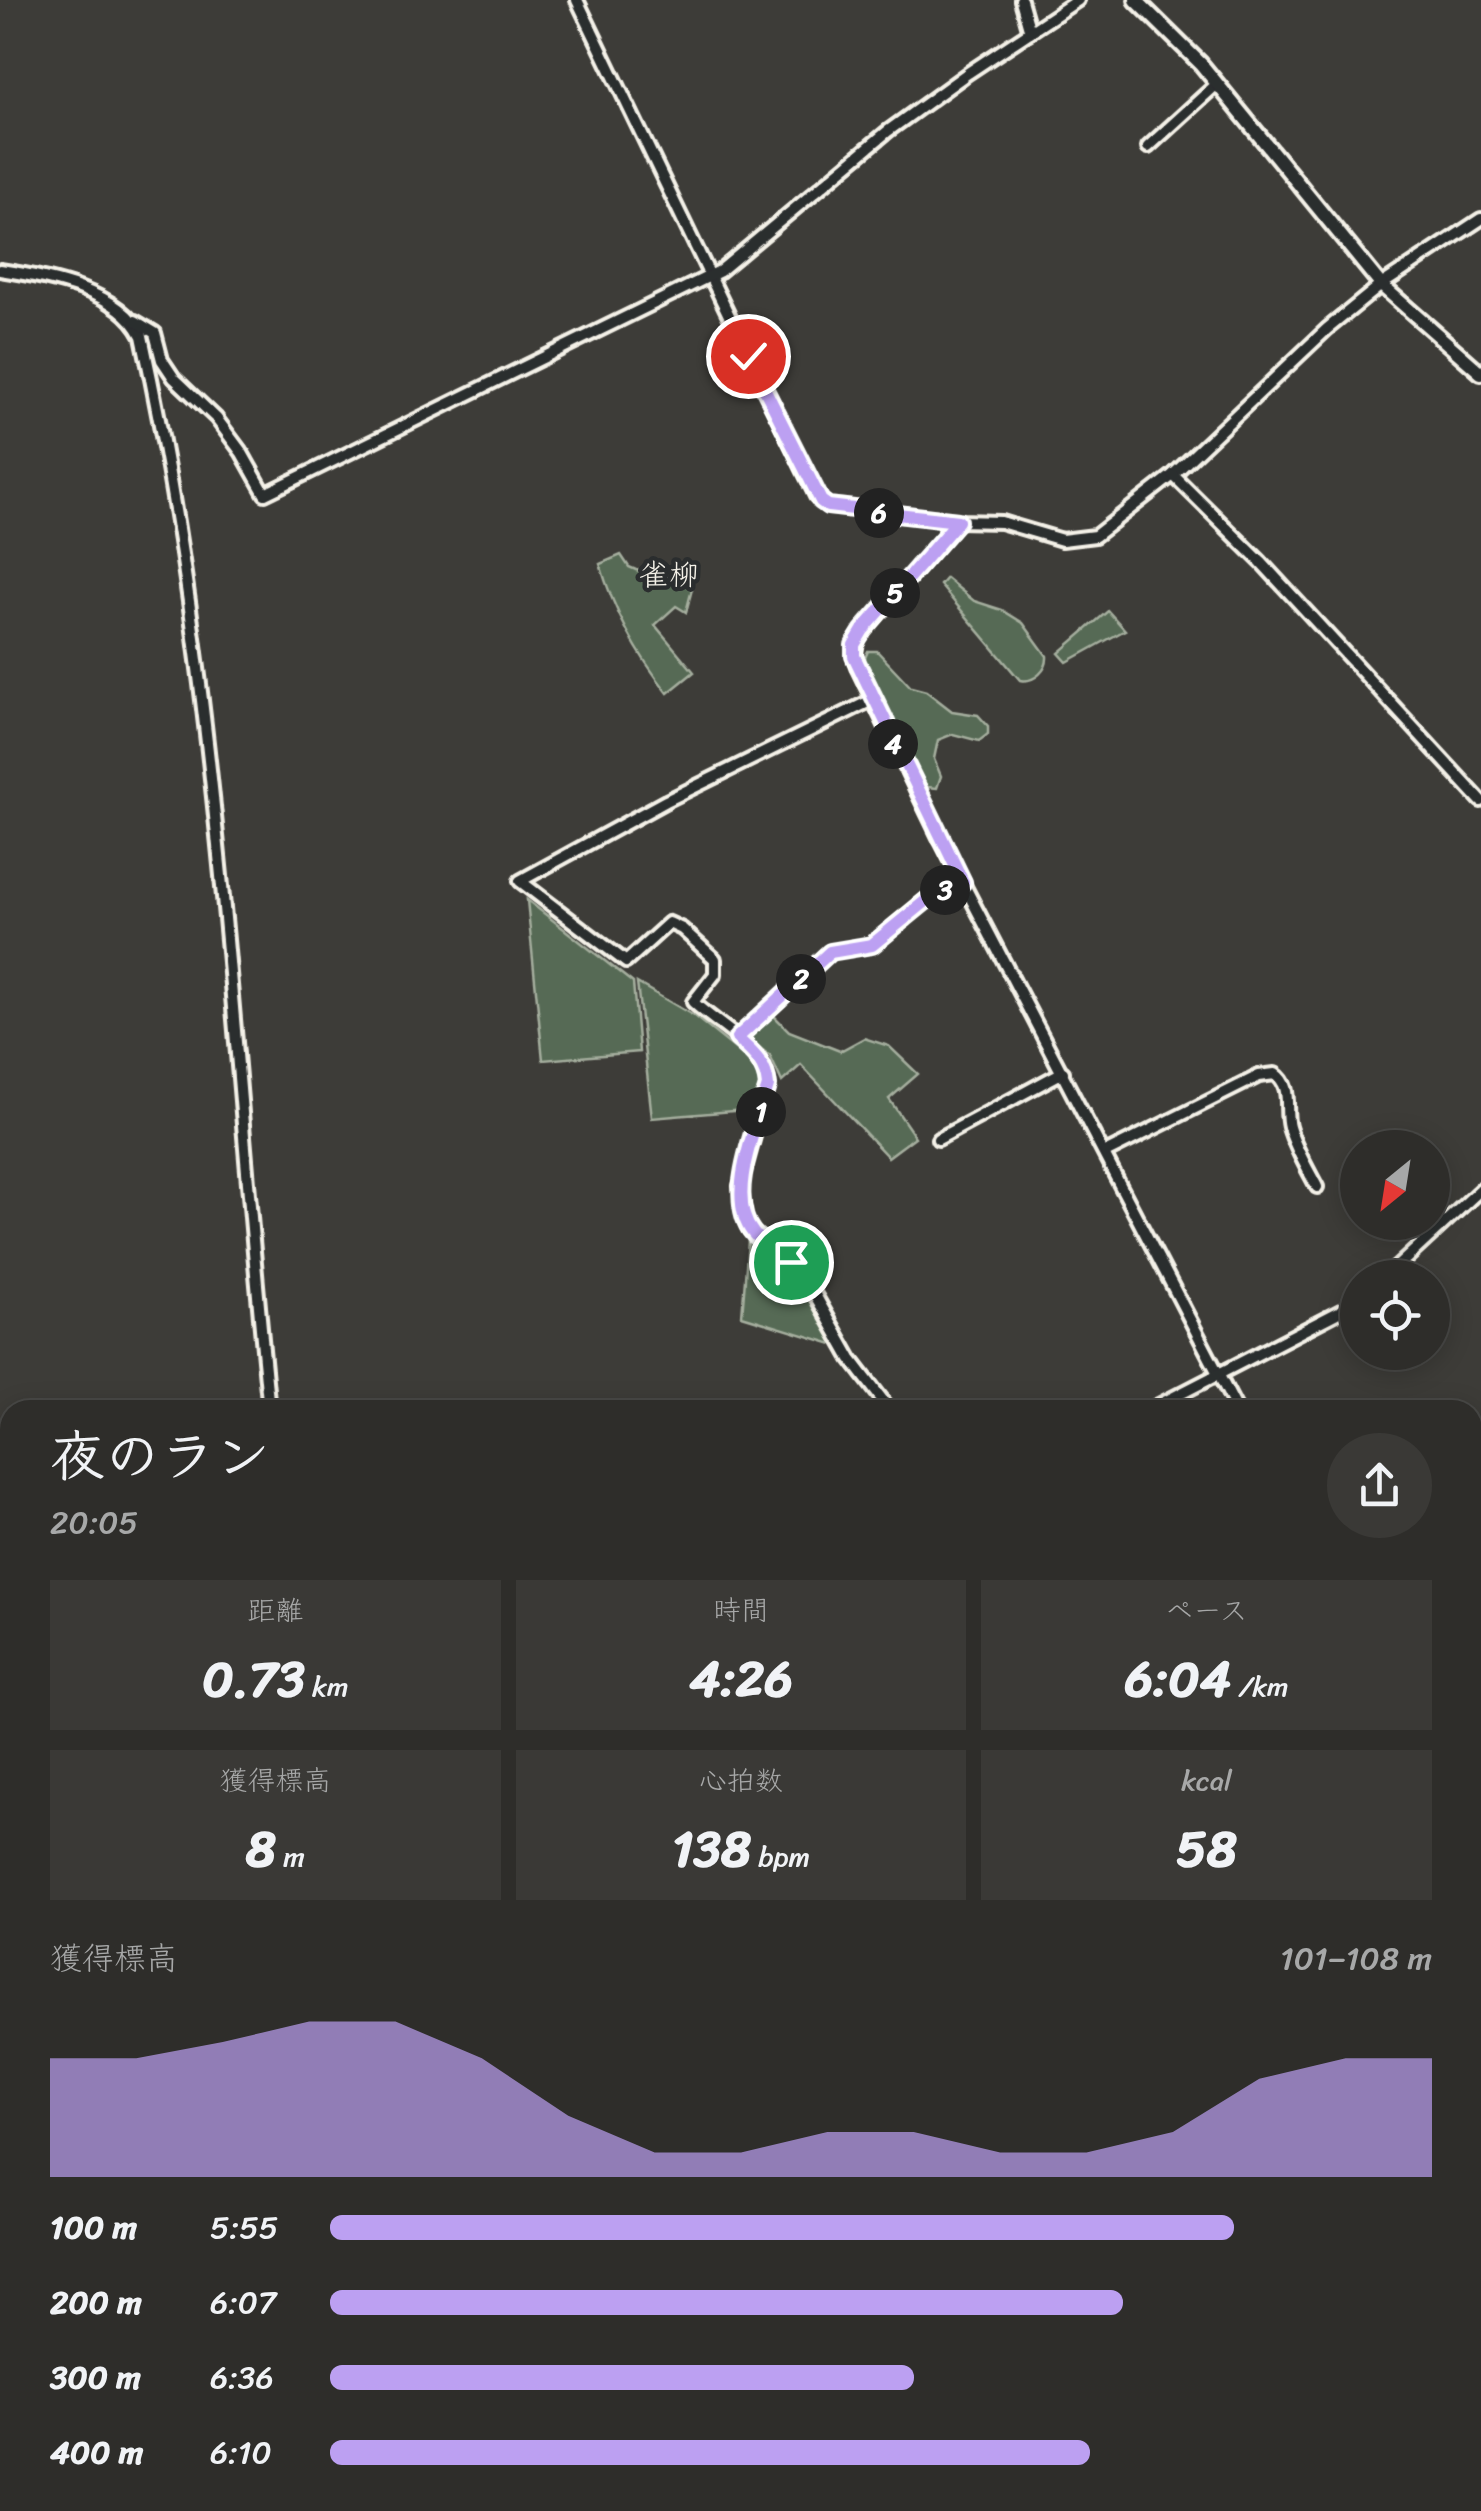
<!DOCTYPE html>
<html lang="ja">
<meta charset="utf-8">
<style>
body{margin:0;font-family:Sriracha,"Klee One",sans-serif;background:#3a3936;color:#f1f3f6;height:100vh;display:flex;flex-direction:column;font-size:38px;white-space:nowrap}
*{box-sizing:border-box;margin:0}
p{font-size:32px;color:#a7a8a8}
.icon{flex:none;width:55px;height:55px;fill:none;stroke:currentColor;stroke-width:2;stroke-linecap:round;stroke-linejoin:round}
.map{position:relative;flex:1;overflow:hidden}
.side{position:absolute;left:0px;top:1400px;width:1482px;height:1112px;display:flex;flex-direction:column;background:#2e2d2a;border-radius:30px 30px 0 0;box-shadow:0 5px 25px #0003,0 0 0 2px #494947}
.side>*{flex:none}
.needle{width:65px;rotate:210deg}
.tools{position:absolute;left:1340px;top:1130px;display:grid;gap:20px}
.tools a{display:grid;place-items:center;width:110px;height:110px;border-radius:50%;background:#2e2d2a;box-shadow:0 5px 25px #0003,0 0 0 2px #494947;font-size:50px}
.pin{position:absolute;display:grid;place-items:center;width:85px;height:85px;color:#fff;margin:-42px;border:5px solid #fff;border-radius:50%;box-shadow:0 2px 10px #0007}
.km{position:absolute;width:50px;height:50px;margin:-25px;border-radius:50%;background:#222;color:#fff;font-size:28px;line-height:50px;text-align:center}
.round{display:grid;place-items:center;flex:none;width:105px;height:105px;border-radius:52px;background:#3a3936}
.headline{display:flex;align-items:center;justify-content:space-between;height:170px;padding:0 50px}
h1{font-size:55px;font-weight:700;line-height:75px}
.metrics{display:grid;grid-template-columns:repeat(3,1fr);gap:15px;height:170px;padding:10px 50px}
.metrics div{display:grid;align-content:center;border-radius:0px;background:#3a3936;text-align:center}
.metrics b{font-size:50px;font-weight:700}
.metrics small{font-size:28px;font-weight:400}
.metrics p{font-size:28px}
.chart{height:280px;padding:20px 50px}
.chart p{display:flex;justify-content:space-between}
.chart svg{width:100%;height:180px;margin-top:10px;fill:#bca0f2;opacity:.7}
ul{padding:0 50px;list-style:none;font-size:32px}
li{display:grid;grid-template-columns:160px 120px 1fr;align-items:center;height:75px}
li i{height:25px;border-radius:12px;background:#bca0f2}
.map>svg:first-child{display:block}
.green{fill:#566b55;stroke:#a5ae9e;stroke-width:2.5}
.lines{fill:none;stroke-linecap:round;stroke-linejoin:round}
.minor-casing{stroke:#f4f1e8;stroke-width:18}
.tertiary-casing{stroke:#f4f1e8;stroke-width:20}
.minor{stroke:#2a2d2e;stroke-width:10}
.tertiary{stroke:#2a2d2e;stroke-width:12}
.route-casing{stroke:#fff;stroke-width:20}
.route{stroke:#bca0f2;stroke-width:12}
.labels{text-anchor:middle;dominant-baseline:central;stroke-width:9;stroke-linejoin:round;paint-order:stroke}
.neighbourhood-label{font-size:30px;fill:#f4f1e8;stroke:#2a2d2e}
</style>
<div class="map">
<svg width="1481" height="2511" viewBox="0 0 1481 2511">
<rect width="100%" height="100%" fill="#3d3c38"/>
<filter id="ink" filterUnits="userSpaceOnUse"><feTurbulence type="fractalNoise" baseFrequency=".01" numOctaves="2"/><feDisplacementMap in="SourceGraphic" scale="20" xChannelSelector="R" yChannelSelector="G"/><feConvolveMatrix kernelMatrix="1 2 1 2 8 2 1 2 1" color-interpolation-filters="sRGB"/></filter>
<g filter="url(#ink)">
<g class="green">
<path d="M 621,555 L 629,567 L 636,570 L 688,583 L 692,589 L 686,612 L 676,606 L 655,625 L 694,672 L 668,693 C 637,654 614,612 600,564 Z"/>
<path d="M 946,578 L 974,601 L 1002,610 L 1023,623 L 1047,656 C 1048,670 1034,683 1020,680 L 940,585 Z"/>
<polygon points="1108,611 1125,630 1067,662 1059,653"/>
<polygon points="868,651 877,651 911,687 926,691 952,711 978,715 988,726 988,734 979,741 953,734 938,740 934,759 941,776 937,788 927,787 867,674 864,660"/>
<polygon points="527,900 633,983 639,1052 543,1060"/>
<polygon points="637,983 694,1016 749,1060 761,1081 756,1109 652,1118"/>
<polygon points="772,1014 789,1031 840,1051 864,1038 889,1046 918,1074 889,1099 915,1137 888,1157 801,1065 782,1082 770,1056 746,1036"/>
<polygon points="751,1239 808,1290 836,1345 742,1316 748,1241"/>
</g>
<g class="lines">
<g class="minor-casing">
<g id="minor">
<polyline points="577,0 816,496 828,506 958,521 1001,522 1062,540 1095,536 1173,475 1327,329 1381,285 1481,219"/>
<polyline points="1021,0 1030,32"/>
<polyline points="1148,147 1217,84"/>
<path d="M 0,270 C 47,277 119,290 142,336 C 219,688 232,1052 269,1410"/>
<polyline points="135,321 155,333 162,360 174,378 216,418 242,453 265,494 720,271 888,131 968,73 1078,0"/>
<polyline points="1173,475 1261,562 1481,801"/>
<polyline points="958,521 858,638 854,657 858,669 939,837 1237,1410"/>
<path d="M 872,700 L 666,801 L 520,881 L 626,962 L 669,923 L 682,929 L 715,959 L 715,974 L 693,1002 C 719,1027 765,1047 768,1086 L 740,1186 L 745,1218 L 750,1230 L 791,1262 L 806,1279 L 851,1359 L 890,1410"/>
<polyline points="737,1039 830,952 872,945 931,896 963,882"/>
<polyline points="938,1139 1063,1072"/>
<path d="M 1105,1153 L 1259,1076 L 1275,1074 C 1293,1086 1284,1109 1289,1127 C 1295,1148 1307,1168 1317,1187"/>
<polyline points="1385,1278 1481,1189"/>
<polyline points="1149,1410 1358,1302"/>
<polyline points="1472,1799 1481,1805"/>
<polyline points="1472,1943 1481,1942"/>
<polyline points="0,2090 10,2089"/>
<polyline points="1472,2434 1481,2461"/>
<polyline points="377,2502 378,2511"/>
<polyline points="984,2502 985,2511"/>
<polyline points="1190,2502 1191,2511"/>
</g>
</g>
<g class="tertiary-casing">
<g id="tertiary">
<polyline points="1136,0 1201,64 1381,285 1481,373"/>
<polyline points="0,2388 10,2396"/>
<polyline points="136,2502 146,2511"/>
</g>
</g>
<use href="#minor" class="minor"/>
<use href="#tertiary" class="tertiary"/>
</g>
</g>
<g class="lines" filter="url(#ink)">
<g class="route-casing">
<path id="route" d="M 748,356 L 821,501 L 828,506 L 958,521 L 863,630 L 854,645 L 854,656 L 963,882 L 932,896 L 872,945 L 830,952 L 737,1038 C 753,1053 766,1063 768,1086 C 757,1125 724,1197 753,1233 C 762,1245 778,1253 791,1262"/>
</g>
<use href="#route" class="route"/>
</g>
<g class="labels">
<g class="neighbourhood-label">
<text x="669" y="575">雀柳</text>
</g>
</g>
</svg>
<div class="tools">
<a><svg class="needle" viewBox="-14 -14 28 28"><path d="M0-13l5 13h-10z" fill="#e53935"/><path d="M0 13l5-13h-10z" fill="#a7a8a8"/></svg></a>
<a><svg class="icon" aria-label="locate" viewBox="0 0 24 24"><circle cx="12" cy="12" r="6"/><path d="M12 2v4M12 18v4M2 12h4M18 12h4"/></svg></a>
</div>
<div class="pin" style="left:791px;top:1262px;background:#1e9e55"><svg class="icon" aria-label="arrive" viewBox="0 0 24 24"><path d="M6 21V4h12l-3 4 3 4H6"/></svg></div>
<div class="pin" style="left:748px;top:356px;background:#d93025"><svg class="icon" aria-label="check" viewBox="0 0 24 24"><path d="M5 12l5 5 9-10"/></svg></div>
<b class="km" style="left:761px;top:1112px">1</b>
<b class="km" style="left:801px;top:979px">2</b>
<b class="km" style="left:945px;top:890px">3</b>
<b class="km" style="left:893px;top:744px">4</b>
<b class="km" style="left:895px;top:593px">5</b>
<b class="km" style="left:879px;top:513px">6</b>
<section class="side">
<div class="headline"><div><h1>夜のラン</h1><p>20:05</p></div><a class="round"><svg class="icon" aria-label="share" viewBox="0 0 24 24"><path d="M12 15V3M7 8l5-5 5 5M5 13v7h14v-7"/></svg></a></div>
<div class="metrics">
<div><p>距離</p><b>0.73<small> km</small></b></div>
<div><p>時間</p><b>4:26</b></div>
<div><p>ペース</p><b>6:04<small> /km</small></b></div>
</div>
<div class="metrics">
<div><p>獲得標高</p><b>8<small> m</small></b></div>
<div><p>心拍数</p><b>138<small> bpm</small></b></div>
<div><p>kcal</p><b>58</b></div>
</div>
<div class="chart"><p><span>獲得標高</span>101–108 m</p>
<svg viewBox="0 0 160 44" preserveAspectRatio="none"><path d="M0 44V15L10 15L20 11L30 6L40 6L50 15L60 29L70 38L80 38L90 33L100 33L110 38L120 38L130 33L140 20L150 15L160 15V44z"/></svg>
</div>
<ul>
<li><b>100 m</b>5:55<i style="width:82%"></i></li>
<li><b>200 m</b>6:07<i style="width:72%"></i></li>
<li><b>300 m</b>6:36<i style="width:53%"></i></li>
<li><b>400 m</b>6:10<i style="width:69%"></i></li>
</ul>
</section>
</div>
